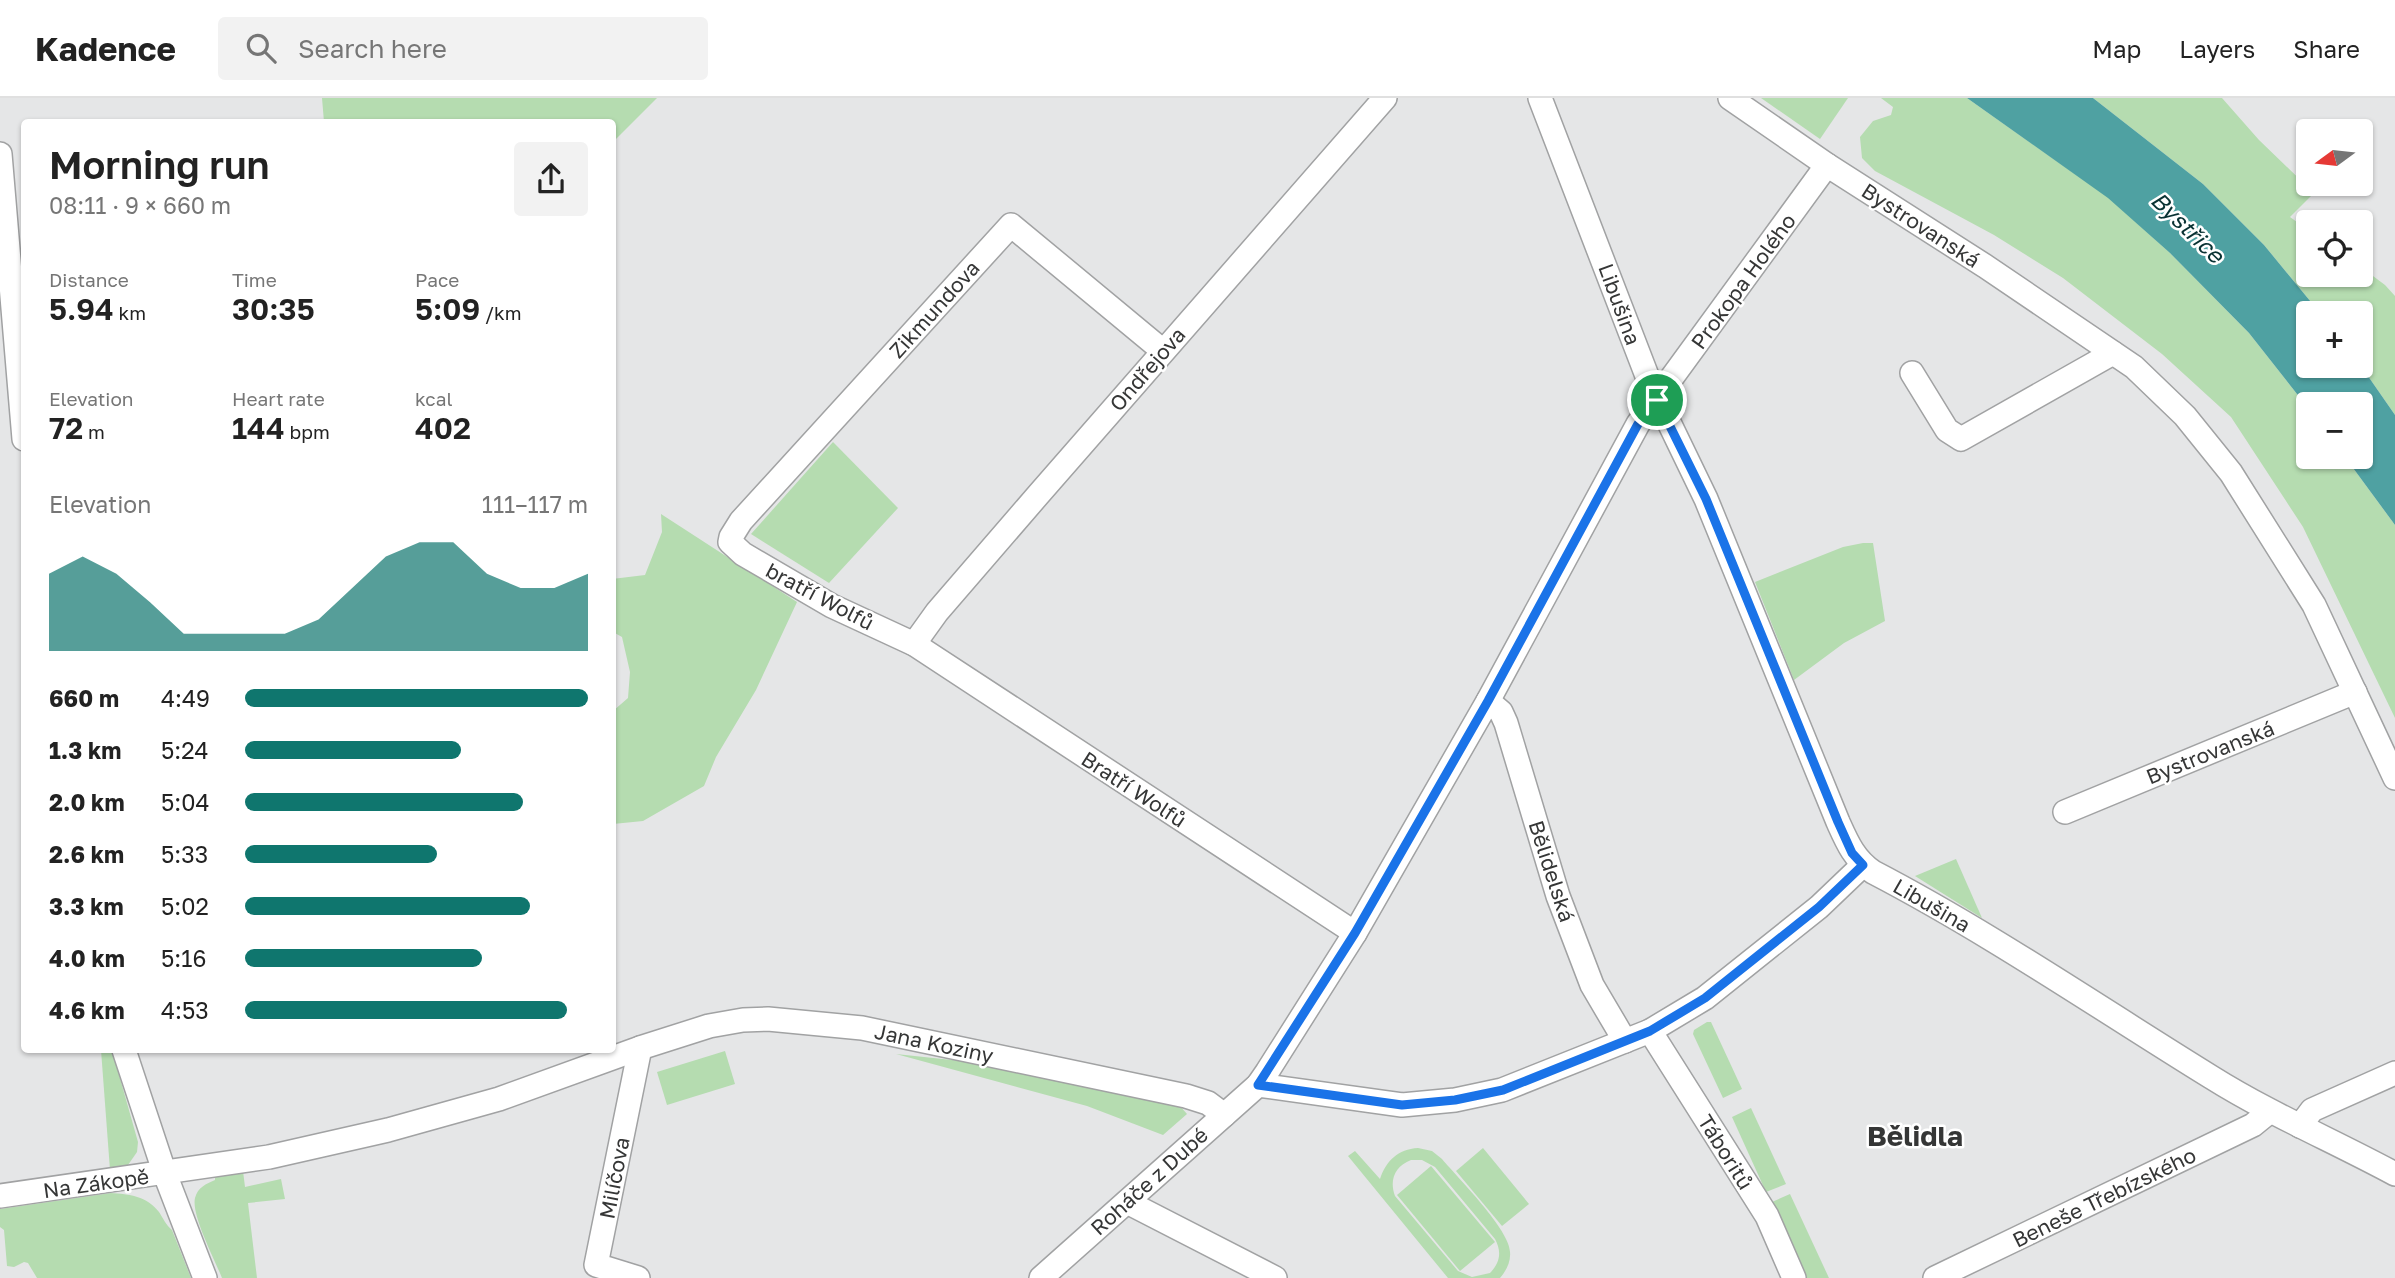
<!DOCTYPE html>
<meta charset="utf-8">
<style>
body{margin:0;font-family:"Golos Text",sans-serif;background:#f2f2f2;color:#222;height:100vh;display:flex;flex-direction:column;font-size:26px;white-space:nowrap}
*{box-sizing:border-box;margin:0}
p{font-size:23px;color:#767676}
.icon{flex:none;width:38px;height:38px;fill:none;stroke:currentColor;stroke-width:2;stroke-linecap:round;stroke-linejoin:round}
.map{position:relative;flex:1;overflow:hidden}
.side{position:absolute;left:21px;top:21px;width:595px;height:934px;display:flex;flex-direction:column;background:#fff;border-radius:7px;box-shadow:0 2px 5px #0004}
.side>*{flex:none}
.needle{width:46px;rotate:255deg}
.controls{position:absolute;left:2296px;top:21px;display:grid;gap:14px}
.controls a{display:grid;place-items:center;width:77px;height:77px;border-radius:7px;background:#fff;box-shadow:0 2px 5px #0004;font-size:35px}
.pin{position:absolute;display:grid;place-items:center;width:60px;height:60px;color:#fff;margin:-30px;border:4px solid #fff;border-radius:50%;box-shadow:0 2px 7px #0007}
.round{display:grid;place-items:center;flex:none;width:74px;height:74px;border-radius:7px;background:#f2f2f2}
.overview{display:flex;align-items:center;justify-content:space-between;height:119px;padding:0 28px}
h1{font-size:38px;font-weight:600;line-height:52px}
.metrics{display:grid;grid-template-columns:repeat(3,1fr);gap:10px;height:119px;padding:7px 28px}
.metrics div{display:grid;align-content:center}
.metrics b{font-size:30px;font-weight:600}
.metrics small{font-size:19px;font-weight:400}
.metrics p{font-size:19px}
.chart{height:196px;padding:14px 28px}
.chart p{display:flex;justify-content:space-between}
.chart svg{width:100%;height:126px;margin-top:7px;fill:#0f766e;opacity:.7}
ul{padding:0 28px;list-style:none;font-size:23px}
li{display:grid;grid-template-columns:112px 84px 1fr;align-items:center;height:52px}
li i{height:18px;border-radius:9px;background:#0f766e}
header{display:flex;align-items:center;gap:42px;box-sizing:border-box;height:98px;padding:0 35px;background:#fff;border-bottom:2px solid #e0e0e0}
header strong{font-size:33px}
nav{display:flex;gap:38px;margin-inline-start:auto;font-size:24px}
.search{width:490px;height:63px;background:#f2f2f2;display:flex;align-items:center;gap:18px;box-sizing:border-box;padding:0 24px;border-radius:7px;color:#767676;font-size:26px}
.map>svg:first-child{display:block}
.green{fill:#b5dcb0;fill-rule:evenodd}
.water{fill:#4fa1a2}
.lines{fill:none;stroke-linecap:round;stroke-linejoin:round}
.minor-casing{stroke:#a1a2a3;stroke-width:26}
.minor{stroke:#fff;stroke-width:23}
.route-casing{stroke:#fff;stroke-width:14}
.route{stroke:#1a73e8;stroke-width:9}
.labels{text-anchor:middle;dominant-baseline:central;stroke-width:5;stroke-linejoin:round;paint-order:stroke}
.street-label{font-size:21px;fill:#353636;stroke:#fff}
.water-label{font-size:23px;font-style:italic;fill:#093233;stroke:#fff}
.district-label{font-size:28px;font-weight:bold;fill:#353636;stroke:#fff}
</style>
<header>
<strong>Kadence</strong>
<div class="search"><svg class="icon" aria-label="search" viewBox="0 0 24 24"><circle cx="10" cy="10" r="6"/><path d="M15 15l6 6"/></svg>Search here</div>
<nav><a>Map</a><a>Layers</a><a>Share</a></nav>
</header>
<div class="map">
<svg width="2395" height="1180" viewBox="0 0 2395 1180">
<rect width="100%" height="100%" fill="#e5e6e7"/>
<g class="green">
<polygon points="322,0 657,0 613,44 612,24 324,24"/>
<polygon points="1761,0 1848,0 1820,41"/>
<polygon points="1881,0 1967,0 2109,100 2170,155 2249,235 2308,310 2308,359 2345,359 2395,427 2395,620 2303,429 2231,319 2162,256 2063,180 1994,137 1875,73 1862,60 1860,39 1873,23 1891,17 1893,9"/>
<polygon points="2093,0 2222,0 2259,42 2314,95 2290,119 2308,132 2308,177 2361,177 2361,169 2385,187 2395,198 2395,317 2361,268 2361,215 2320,215 2264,147 2203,86"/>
<polygon points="833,344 898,410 829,485 751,436"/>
<polygon points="661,416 797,504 756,592 716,659 704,688 643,723 613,726 613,613 628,600 630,574 622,539 613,534 612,481 645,477 662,434"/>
<polygon points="1863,445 1873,445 1885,523 1844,545 1794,582 1755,484 1843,449"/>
<polygon points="1956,761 1982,820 1915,778"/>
<polygon points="1707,924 1711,924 1742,991 1723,1000 1693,936 1694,932"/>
<polygon points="101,952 112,952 138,1044 137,1054 128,1067 110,1072"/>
<polygon points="725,953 735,986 667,1007 657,974"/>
<polygon points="896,956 980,965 1180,1008 1187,1016 1163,1037 1087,1008"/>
<polygon points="1751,1010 1786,1086 1766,1094 1732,1019"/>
<path d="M 1418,1050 L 1432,1053 L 1442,1061 C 1458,1080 1510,1132 1510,1154 C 1511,1164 1506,1173 1500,1180 L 1448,1180 L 1348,1058 L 1355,1053 L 1380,1081 C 1386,1063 1398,1051 1418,1050 ZM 1411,1062 L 1422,1062 L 1435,1069 L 1495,1141 C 1502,1154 1500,1165 1490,1175 L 1472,1179 L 1458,1173 L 1395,1098 C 1389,1082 1395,1068 1411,1062 Z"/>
<polygon points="1483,1050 1529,1106 1502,1128 1456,1073"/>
<polygon points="1431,1068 1495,1144 1460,1173 1397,1097"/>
<path d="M 240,1072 L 243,1073 L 245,1089 L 281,1081 L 285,1101 L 248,1105 L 257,1180 L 222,1180 C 215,1162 191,1117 195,1100 C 198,1089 206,1086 215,1082 L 215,1079 Z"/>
<path d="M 111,1095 C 129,1096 147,1098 159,1114 C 163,1120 166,1127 172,1132 L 191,1180 L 37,1180 L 28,1165 L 24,1164 L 14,1169 L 7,1168 L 4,1132 L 0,1129 L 0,1111 Z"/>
<polygon points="1790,1096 1829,1180 1806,1180 1772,1104"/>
</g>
<polygon class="water" points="1967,0 2093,0 2203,86 2264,147 2320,215 2308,215 2308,268 2361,268 2395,317 2395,427 2345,359 2361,359 2361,306 2308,306 2308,310 2249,235 2170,155 2108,100"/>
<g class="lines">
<g class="minor-casing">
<g id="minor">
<path d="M 1540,0 L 1649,283 L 1706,401 L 1838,724 C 1847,744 1854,761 1873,774 C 1990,835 2099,910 2211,979 C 2270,1016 2334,1043 2395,1076"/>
<polyline points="1730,0 1827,67 1985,168 2134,269 2185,318 2231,375 2314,507 2395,680"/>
<polyline points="0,56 24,341"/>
<polyline points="1163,253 1011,127 741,423 731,439 730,444 743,456 832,508 914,546 1355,835"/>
<polyline points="1912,275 1947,332 1961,341 2113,255"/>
<polyline points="914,546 937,514 1038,397 1385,0"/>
<polyline points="1488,603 1501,614 1506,625 1558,798 1592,887 1625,943"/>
<polyline points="2065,714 2355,594"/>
<polyline points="1650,933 1767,1118 1794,1180"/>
<polyline points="124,952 165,1076 205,1180"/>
<polyline points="1258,987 1402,1007 1455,1002 1502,992 1650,933 1705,900 1819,809 1863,767"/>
<polyline points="2300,1028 2312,1012 2395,975"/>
<polyline points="0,1098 269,1059 388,1032 499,1001 640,950 709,928 743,922 768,921 862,930 1186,998 1208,1005 1224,1017"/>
<polyline points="1127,1104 1275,1180"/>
<polyline points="638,1180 596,1167 640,950"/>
<polyline points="1041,1180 1258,987 1267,974 1355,835 1488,603 1638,326 1827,67"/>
<polyline points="1935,1180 2253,1027 2269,1014"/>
</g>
</g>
<use href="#minor" class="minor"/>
</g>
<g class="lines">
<g class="route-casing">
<polygon id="route" points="1657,302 1706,401 1838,724 1852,755 1863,767 1819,809 1705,900 1650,933 1503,992 1455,1002 1402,1007 1258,987 1355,835 1488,603 1638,326"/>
</g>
<use href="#route" class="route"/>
</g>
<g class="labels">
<g class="street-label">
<text transform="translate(1921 127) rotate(33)">Bystrovanská</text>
<text transform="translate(1743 183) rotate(-54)">Prokopa Holého</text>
<text transform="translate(1620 206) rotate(70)">Libušina</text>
<text transform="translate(934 211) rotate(-48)">Zikmundova</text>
<text transform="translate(1147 271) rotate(-49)">Ondřejova</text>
<text transform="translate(820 498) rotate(28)">bratří Wolfů</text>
<text transform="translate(2210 654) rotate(-22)">Bystrovanská</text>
<text transform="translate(1134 691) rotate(33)">Bratří Wolfů</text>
<text transform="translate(1552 773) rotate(72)">Bělidelská</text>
<text transform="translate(1932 807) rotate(30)">Libušina</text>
<text transform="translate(934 945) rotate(12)">Jana Koziny</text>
<text transform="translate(1726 1054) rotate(58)">Táboritů</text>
<text transform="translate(614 1080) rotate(-79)">Milíčova</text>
<text transform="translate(1149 1083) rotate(-42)">Roháče z Dubé</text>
<text transform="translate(96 1085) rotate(-8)">Na Zákopě</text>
<text transform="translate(2104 1099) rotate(-26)">Beneše Třebízského</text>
</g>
<g class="water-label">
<text transform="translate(2188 129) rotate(44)">Bystřice</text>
</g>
<g class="district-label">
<text x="1915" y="1037">Bělidla</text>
</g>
</g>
</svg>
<div class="controls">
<a><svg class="needle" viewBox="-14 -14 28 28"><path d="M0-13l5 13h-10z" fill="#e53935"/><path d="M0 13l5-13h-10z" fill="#767676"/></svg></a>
<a><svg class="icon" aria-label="locate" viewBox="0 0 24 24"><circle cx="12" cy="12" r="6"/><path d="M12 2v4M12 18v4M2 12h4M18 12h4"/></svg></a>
<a>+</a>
<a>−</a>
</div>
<div class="pin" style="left:1657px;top:302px;background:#1e9e55"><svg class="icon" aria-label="arrive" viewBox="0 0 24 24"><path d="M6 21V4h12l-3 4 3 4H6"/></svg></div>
<section class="side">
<div class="overview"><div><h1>Morning run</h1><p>08:11 · 9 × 660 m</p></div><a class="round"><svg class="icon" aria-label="share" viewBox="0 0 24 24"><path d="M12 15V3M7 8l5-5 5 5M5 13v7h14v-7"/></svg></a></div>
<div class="metrics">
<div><p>Distance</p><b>5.94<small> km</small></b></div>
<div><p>Time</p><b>30:35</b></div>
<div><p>Pace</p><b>5:09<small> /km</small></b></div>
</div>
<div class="metrics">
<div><p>Elevation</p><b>72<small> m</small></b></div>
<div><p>Heart rate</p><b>144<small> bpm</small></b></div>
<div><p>kcal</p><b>402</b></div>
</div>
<div class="chart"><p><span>Elevation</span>111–117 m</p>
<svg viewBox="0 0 160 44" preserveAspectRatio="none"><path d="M0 44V17L10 11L20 17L30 27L40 38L50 38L60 38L70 38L80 33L90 22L100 11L110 6L120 6L130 17L140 22L150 22L160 17V44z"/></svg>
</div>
<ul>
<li><b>660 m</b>4:49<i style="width:100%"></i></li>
<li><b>1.3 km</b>5:24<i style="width:63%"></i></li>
<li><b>2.0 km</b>5:04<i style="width:81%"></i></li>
<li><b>2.6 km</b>5:33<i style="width:56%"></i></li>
<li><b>3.3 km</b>5:02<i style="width:83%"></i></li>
<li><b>4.0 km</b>5:16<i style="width:69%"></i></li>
<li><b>4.6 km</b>4:53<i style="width:94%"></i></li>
</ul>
</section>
</div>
